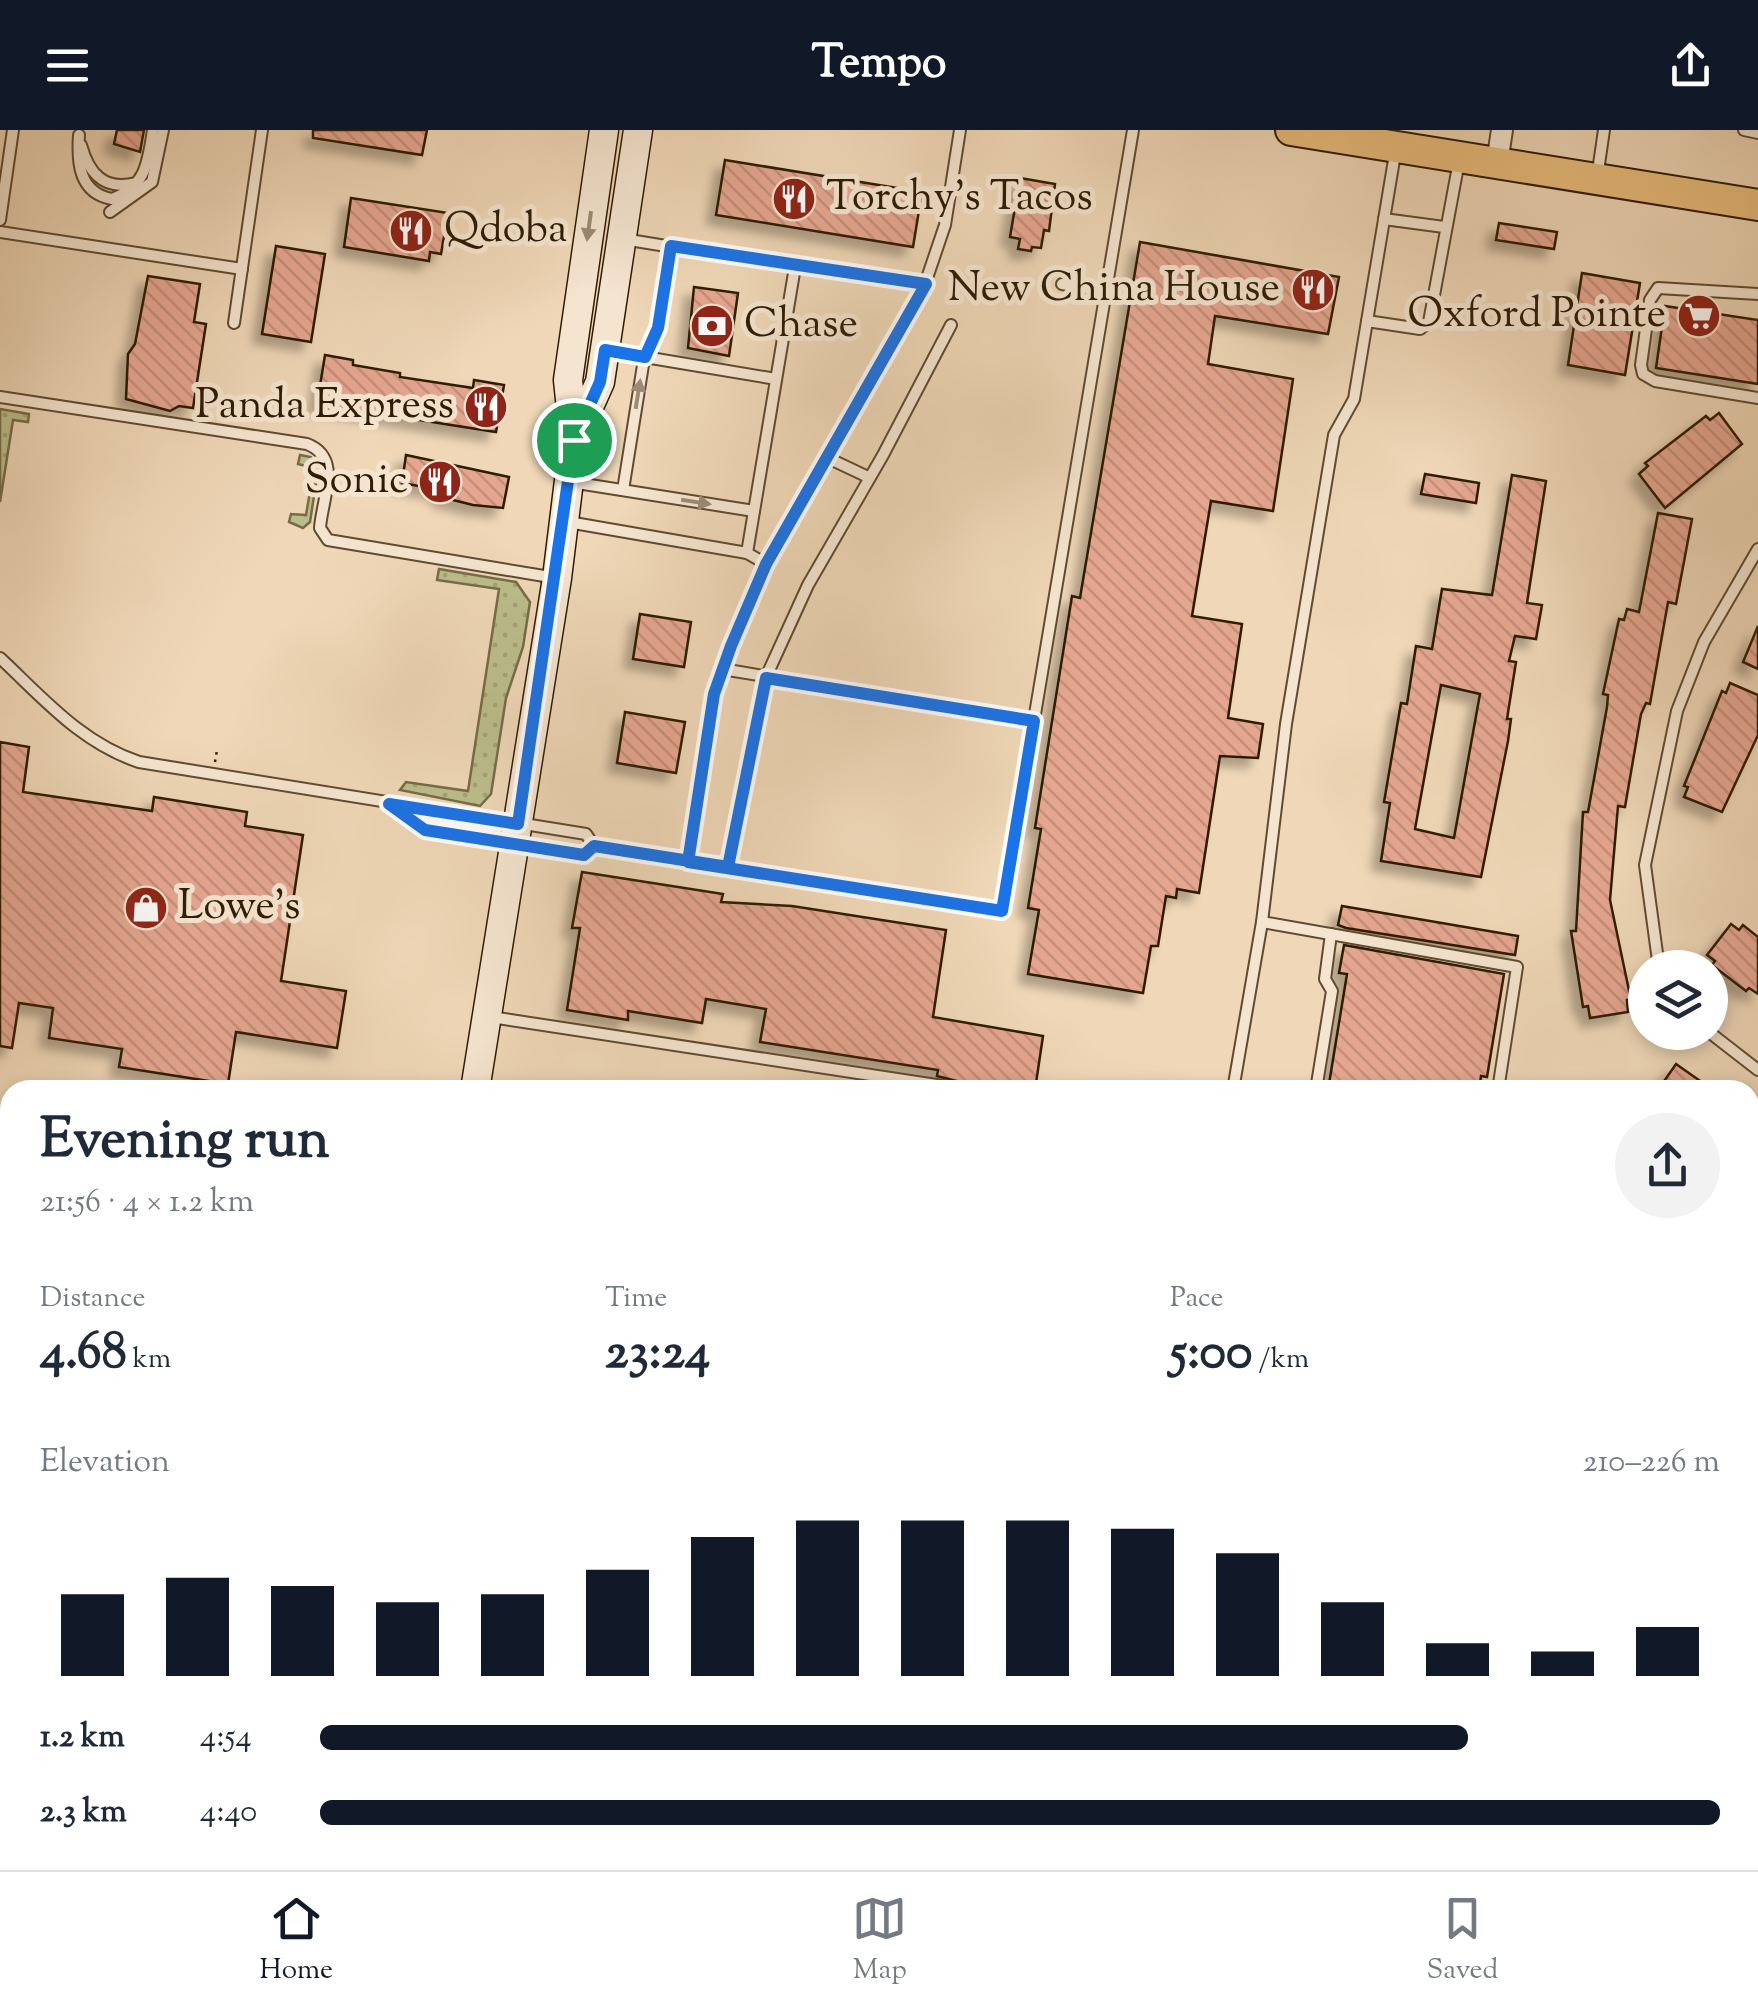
<!DOCTYPE html>
<meta charset="utf-8">
<style>
body{margin:0;font-family:"Sorts Mill Goudy",serif;background:#f2f2f3;color:#1f2937;height:100vh;display:flex;flex-direction:column;font-size:38px;white-space:nowrap}
*{box-sizing:border-box;margin:0}
p{font-size:32px;color:#747a83}
.icon{flex:none;width:55px;height:55px;fill:none;stroke:currentColor;stroke-width:2;stroke-linecap:round;stroke-linejoin:round}
.map{position:relative;flex:1;overflow:hidden}
.side{position:absolute;left:0px;top:950px;width:1760px;height:790px;display:flex;flex-direction:column;background:#fff;border-radius:30px 30px 0 0;box-shadow:0 5px 15px #0003}
.side>*{flex:none}
.fabs{position:absolute;left:1628px;top:820px;display:grid;gap:20px}
.fabs a{display:grid;place-items:center;width:100px;height:100px;border-radius:50%;background:#fff;box-shadow:0 5px 15px #0003;font-size:50px}
.pin{position:absolute;display:grid;place-items:center;width:85px;height:85px;color:#fff;margin:-42px;border:5px solid #fff;border-radius:50%;box-shadow:0 2px 10px #0007}
.round{display:grid;place-items:center;flex:none;width:105px;height:105px;border-radius:52px;background:#f2f2f3}
.head{display:flex;align-items:center;justify-content:space-between;height:170px;padding:0 40px}
h1{font-size:55px;font-weight:700;line-height:75px}
.figures{display:grid;grid-template-columns:repeat(3,1fr);gap:15px;height:170px;padding:10px 40px}
.figures div{display:grid;align-content:center}
.figures b{font-size:50px;font-weight:700}
.figures small{font-size:28px;font-weight:400}
.figures p{font-size:28px}
.chart{height:280px;padding:20px 40px}
.chart p{display:flex;justify-content:space-between}
.chart svg{width:100%;height:180px;margin-top:10px;stroke:#111827;stroke-width:6}
ul{padding:0 40px;list-style:none;font-size:32px}
li{display:grid;grid-template-columns:160px 120px 1fr;align-items:center;height:75px}
li i{height:25px;border-radius:12px;background:#111827}
header{display:flex;justify-content:space-between;align-items:center;height:130px;padding:0 40px;background:#111827;color:#fff;font-size:45px;font-weight:700}
.tabs{display:flex;justify-content:space-around;align-items:center;height:140px;border-top:2px solid #e0e1e3;background:#fff;font-size:28px;color:#747a83}
.tabs a{display:grid;justify-items:center;gap:5px}
.tabs .current{color:#111827}
.map>svg:first-child{display:block}
.grass{fill:url(#grass-dots);stroke:#766c48;stroke-width:2.5}
.park{fill:url(#park-crowns);stroke:#766c48;stroke-width:2.5}
.pitch{fill:#bcbd8c;stroke:#766c48;stroke-width:2.5}
.lines{fill:none;stroke-linecap:round;stroke-linejoin:round}
.stream{stroke:#6f7a6d;stroke-width:5}
.building{fill:url(#building-back-hatch);stroke:#2f1c03;stroke-width:2.5;fill-rule:evenodd;filter:url(#shadow)}
.service-casing{stroke:#5f4b30;stroke-width:14}
.minor-casing{stroke:#5f4b30;stroke-width:24}
.secondary-casing{stroke:#2f1c03;stroke-width:31}
.primary-casing{stroke:#2f1c03;stroke-width:34}
.path{stroke:#2f1c03;stroke-width:2.5;stroke-dasharray:2.5 5;stroke-linecap:butt}
.service{stroke:#f5e5d0;stroke-width:10}
.minor{stroke:#f5e5d0;stroke-width:20}
.secondary{stroke:#f5e5d0;stroke-width:28}
.primary{stroke:#e8bc7c;stroke-width:30}
.oneway{fill:#9c8b74}
.route-casing{stroke:#fff;stroke-width:20}
.route{stroke:#1a73e8;stroke-width:12}
.labels{text-anchor:middle;dominant-baseline:central;stroke-width:10;stroke-linejoin:round;paint-order:stroke}
.poi-label{font-size:42px;fill:#2f1c03;stroke:#f5e5d0;text-anchor:start}
</style>
<header><svg class="icon" aria-label="menu" viewBox="0 0 24 24"><path d="M4 6h16M4 12h16M4 18h16"/></svg>Tempo<svg class="icon" aria-label="share" viewBox="0 0 24 24"><path d="M12 15V3M7 8l5-5 5 5M5 13v7h14v-7"/></svg></header>
<div class="map">
<svg width="1758" height="1740" viewBox="0 0 1758 1740">
<defs>
<pattern id="grass-dots" width="8" height="8" patternUnits="userSpaceOnUse" patternTransform="scale(2.5)"><rect width="8" height="8" fill="#bcbd8c"/><path d="M2 2h.1M6 6h.1" fill="none" stroke="#a2a277" stroke-width="1.8" stroke-linecap="round"/></pattern>
<pattern id="park-crowns" width="20" height="18" patternUnits="userSpaceOnUse" patternTransform="scale(2.5)"><rect width="20" height="18" fill="#bcbd8c"/><path d="M2 6a3 3 0 1 1 6 0M12 15a3 3 0 1 1 6 0" fill="none" stroke="#a2a277"/></pattern>
<pattern id="building-back-hatch" width="6" height="6" patternUnits="userSpaceOnUse" patternTransform="scale(2.5)"><rect width="6" height="6" fill="#e5a690"/><path d="M-1 5l2 2M0 0l6 6M5-1l2 2" fill="none" stroke="#c58e7b"/></pattern>
<filter id="shadow"><feDropShadow dx="-9" dy="9" stdDeviation="5" flood-color="#0004"/></filter>
</defs>
<rect width="100%" height="100%" fill="#efd7b7"/>
<filter id="stains"><feTurbulence type="fractalNoise" baseFrequency=".002" numOctaves="4"/><feColorMatrix values="0 0 0 0 .2 0 0 0 0 .09 0 0 0 0 .02 0 0 0 .5 -.17"/></filter>
<radialGradient id="worn" r=".72"><stop offset=".6" stop-color="#630" stop-opacity="0"/><stop offset="1" stop-color="#630" stop-opacity=".3"/></radialGradient>
<g class="grass">
<polygon points="0,279 29,284 28,292 13,290 0,372"/>
<polygon points="300,325 311,327 318,340 310,392 303,398 289,392 291,384 306,385 314,338 298,334"/>
<polygon points="439,439 516,452 530,472 523,517 506,568 491,664 480,676 400,660 406,652 468,661 499,459 437,450"/>
</g>
<g class="park">
<polygon points="0,1461 10,1463 6,1542 0,1541"/>
<polygon points="373,1730 1384,1730 1382,1740 371,1740"/>
</g>
<g class="pitch">
<polygon points="728,1730 835,1730 833,1740 726,1740"/>
<polygon points="919,1730 1058,1730 1123,1740 917,1740"/>
</g>
<g class="lines">
<g class="stream">
<polyline points="0,1240 10,1243"/>
<polyline points="411,1730 412,1740"/>
</g>
</g>
<g class="building">
<polygon points="117,0 144,0 140,22 114,14"/>
<polygon points="313,0 427,0 422,25 313,8"/>
<polygon points="725,30 922,62 913,117 716,85"/>
<polygon points="1020,48 1055,54 1049,101 1044,100 1041,118 1032,117 1031,121 1018,119 1020,109 1010,107"/>
<polygon points="351,68 448,83 441,124 430,122 429,131 344,117"/>
<polygon points="1499,93 1557,102 1554,119 1496,110"/>
<polygon points="1140,112 1339,147 1328,204 1215,186 1208,234 1293,249 1273,381 1211,371 1192,486 1242,494 1228,588 1263,594 1258,628 1220,626 1199,763 1177,759 1176,768 1166,766 1158,816 1151,816 1143,863 1028,844 1039,780 1028,778 1041,699 1035,698 1072,466 1080,468"/>
<polygon points="276,116 325,124 311,212 262,204"/>
<polygon points="1582,143 1640,153 1625,245 1568,235"/>
<polygon points="148,146 200,154 194,192 206,194 193,278 179,276 170,281 126,269 128,224 135,214"/>
<polygon points="694,157 738,163 729,226 688,218"/>
<polygon points="1665,176 1758,190 1758,254 1656,238"/>
<polygon points="325,225 353,230 353,235 400,243 400,247 473,258 474,250 504,255 496,302 317,274"/>
<polygon points="1719,283 1742,314 1665,378 1639,344 1648,336 1645,333 1706,286 1710,290"/>
<polygon points="406,325 509,347 503,378 473,375 441,367 441,360 402,353"/>
<polygon points="1425,344 1479,353 1476,373 1421,364"/>
<path d="M 1512,345 L 1546,351 L 1527,473 L 1542,475 L 1536,509 L 1515,506 L 1509,531 L 1516,532 L 1507,589 L 1511,589 L 1508,611 L 1481,747 L 1381,731 L 1390,673 L 1384,672 L 1401,573 L 1407,574 L 1416,516 L 1432,519 L 1442,459 L 1492,465 ZM 1441,555 L 1480,564 L 1454,708 L 1415,699 Z"/>
<polygon points="1658,383 1692,389 1676,474 1668,472 1650,574 1646,573 1641,584 1625,677 1618,676 1610,770 1631,870 1627,870 1628,882 1590,888 1588,876 1583,877 1571,801 1576,801 1583,682 1588,682 1607,577 1608,565 1603,564 1619,489 1624,490 1627,479 1639,482"/>
<polygon points="640,484 691,492 684,537 633,529"/>
<polygon points="1758,496 1758,539 1743,532"/>
<polygon points="1730,553 1758,565 1758,605 1722,682 1684,667 1688,657 1684,656 1722,561 1726,563"/>
<polygon points="625,582 685,592 676,643 617,633"/>
<polygon points="0,612 29,617 23,662 152,681 154,667 247,682 245,696 303,705 281,851 346,861 337,918 236,902 228,954 119,937 122,919 49,908 53,878 19,873 12,918 0,916"/>
<polygon points="582,742 723,764 721,772 792,776 946,800 933,887 1043,906 1035,960 976,956 937,946 938,940 760,912 766,879 706,869 702,893 628,881 628,890 567,880 580,798 572,798"/>
<polygon points="1342,776 1518,806 1515,825 1346,798 1338,795"/>
<polygon points="1731,794 1739,800 1743,795 1758,807 1758,864 1749,858 1746,861 1712,835 1715,831 1707,825"/>
<polygon points="1344,815 1504,844 1487,947 1481,946 1479,960 1328,960 1347,844 1339,843"/>
<polygon points="1676,934 1713,960 1658,960"/>
</g>
<g class="lines">
<g class="service-casing">
<g id="service">
<polyline points="1744,0 1758,3"/>
<path d="M 79,5 C 77,33 79,63 112,69 C 146,57 148,32 153,0"/>
<path d="M 81,15 C 89,44 104,61 136,53"/>
<polyline points="1597,48 1604,0"/>
<polyline points="110,82 152,52 163,0"/>
<polyline points="1384,89 1444,97"/>
<polyline points="0,90 13,0"/>
<polyline points="0,102 242,139"/>
<polyline points="623,109 795,137"/>
<polyline points="1062,154 1105,161"/>
<polyline points="1758,164 1658,158 1650,170 1641,235 1643,244 1655,251 1758,268"/>
<polyline points="1367,191 1420,199 1429,192 1459,31"/>
<polyline points="234,193 262,0"/>
<polyline points="609,221 776,249"/>
<path d="M 0,267 L 307,314 C 343,328 322,368 320,398 L 328,410 L 556,448"/>
<polyline points="830,329 868,347"/>
<polyline points="571,352 754,381"/>
<polyline points="623,360 643,235 658,198 671,116"/>
<polyline points="568,392 747,423 766,434"/>
<polyline points="747,423 795,137 925,154"/>
<path d="M 0,528 C 43,568 81,613 139,632 L 586,704 L 594,716"/>
<polyline points="722,539 1034,591"/>
<polyline points="389,674 425,700 584,725 594,716 1002,781 1133,0"/>
<polyline points="688,731 714,564 731,516 766,434 925,154 945,95 960,0"/>
<polyline points="728,737 766,547 808,455 883,325 951,195"/>
<polyline points="1262,792 1517,837 1498,960"/>
<polyline points="1659,838 1645,735 1677,581 1704,512 1758,419"/>
<polyline points="491,887 969,960"/>
<polyline points="1709,902 1758,940"/>
<polyline points="1233,960 1262,792 1286,594 1334,305 1354,269 1396,18"/>
<polyline points="1316,960 1332,861 1325,849 1331,804"/>
</g>
</g>
<g class="minor-casing">
<g id="minor">
<polyline points="1497,33 1502,0"/>
<polyline points="1750,1199 1758,1200"/>
<polyline points="1750,1613 1758,1614"/>
<polyline points="1401,1732 1450,1740"/>
<polyline points="1495,1740 1496,1730"/>
</g>
</g>
<g class="secondary-casing">
<g id="secondary">
<polyline points="574,308 568,250 604,0"/>
<polyline points="475,960 557,448 574,310 600,252 638,0"/>
<polyline points="349,1740 350,1730"/>
</g>
</g>
<g class="primary-casing">
<polyline id="primary" points="1291,0 1758,75"/>
</g>
<g class="path">
<polyline points="215,632 217,620"/>
<polyline points="0,981 10,983"/>
<polyline points="1168,1730 1197,1740"/>
<polyline points="311,1740 314,1730"/>
<polyline points="896,1740 897,1730"/>
</g>
<use href="#service" class="service"/>
<use href="#minor" class="minor"/>
<use href="#secondary" class="secondary"/>
<use href="#primary" class="primary"/>
</g>
<defs><path id="oneway-solid" d="M-6-.8H1V-3.2L6.5 0L1 3.2V.8H-6Z" transform="scale(2.5)"/></defs>
<g class="oneway">
<use href="#oneway-solid" transform="translate(589 96) rotate(98)"/>
<use href="#oneway-solid" transform="translate(638 264) rotate(-81)"/>
<use href="#oneway-solid" transform="translate(696 372) rotate(9)"/>
</g>
<g class="lines">
<g class="route-casing">
<polyline id="route" points="574,310 518,694 389,674 425,700 584,725 594,716 728,737 766,548 1034,591 1002,781 688,732 714,564 731,516 766,434 926,154 671,116 658,198 645,227 605,220 600,252 574,310"/>
</g>
<use href="#route" class="route"/>
</g>
<defs>
<g id="restaurant-disc" transform="scale(2.25)"><circle r="9.5" fill="#8f2418" stroke="#f5e5d0"/><path d="M-5-6h1v4h1v-4h1v4h1v-4h1v5L-1.5 .5V6h-2V.5L-5-1ZM5-6V6H3V1.5H1.5Q1.5-4 5-6Z" fill="#fff"/></g>
<g id="supermarket-disc" transform="scale(2.25)"><circle r="9.5" fill="#8f2418" stroke="#f5e5d0"/><path d="M-6-5.5h2.5l.6 2H6L4.5 2H-2.5L-4.4-4H-6ZM-1.5 3.2a1.3 1.3 0 1 0 .1 0ZM3 3.2a1.3 1.3 0 1 0 .1 0Z" fill="#fff"/></g>
<g id="bank-disc" transform="scale(2.25)"><circle r="9.5" fill="#8f2418" stroke="#f5e5d0"/><path d="M-6-4H6V4H-6ZM0-2.3a2.3 2.3 0 1 0 0 4.6a2.3 2.3 0 1 0 0-4.6Z" fill="#fff"/></g>
<g id="shop-disc" transform="scale(2.25)"><circle r="9.5" fill="#8f2418" stroke="#f5e5d0"/><path d="M-5-2.5h2.3a2.7 3.5 0 0 1 5.4 0H5L5.5 6h-11ZM-1.5-2.5h3a1.5 2.3 0 0 0-3 0Z" fill="#fff"/></g>
</defs>
<g fill-rule="evenodd">
<use href="#restaurant-disc" x="794" y="69"/>
<use href="#restaurant-disc" x="411" y="101"/>
<use href="#restaurant-disc" x="1313" y="160"/>
<use href="#supermarket-disc" x="1699" y="186"/>
<use href="#bank-disc" x="712" y="196"/>
<use href="#restaurant-disc" x="486" y="277"/>
<use href="#restaurant-disc" x="440" y="352"/>
<use href="#shop-disc" x="146" y="778"/>
</g>
<g class="labels">
<g class="poi-label">
<text x="826" y="69">Torchy's Tacos</text>
<text x="444" y="101">Qdoba</text>
<text x="1280" y="160" text-anchor="end">New China House</text>
<text x="1666" y="186" text-anchor="end">Oxford Pointe</text>
<text x="744" y="196">Chase</text>
<text x="454" y="277" text-anchor="end">Panda Express</text>
<text x="408" y="352" text-anchor="end">Sonic</text>
<text x="178" y="778">Lowe's</text>
</g>
</g>
<rect width="100%" height="100%" filter="url(#stains)"/>
<rect width="100%" height="100%" fill="url(#worn)"/>
</svg>
<div class="fabs">
<a><svg class="icon" aria-label="layers" viewBox="0 0 24 24"><path d="M12 4l9 5-9 5-9-5zM3 14l9 5 9-5"/></svg></a>
</div>
<div class="pin" style="left:574px;top:310px;background:#1e9e55"><svg class="icon" aria-label="arrive" viewBox="0 0 24 24"><path d="M6 21V4h12l-3 4 3 4H6"/></svg></div>
<section class="side">
<div class="head"><div><h1>Evening run</h1><p>21:56 · 4 × 1.2 km</p></div><a class="round"><svg class="icon" aria-label="share" viewBox="0 0 24 24"><path d="M12 15V3M7 8l5-5 5 5M5 13v7h14v-7"/></svg></a></div>
<div class="figures">
<div><p>Distance</p><b>4.68<small> km</small></b></div>
<div><p>Time</p><b>23:24</b></div>
<div><p>Pace</p><b>5:00<small> /km</small></b></div>
</div>
<div class="chart"><p><span>Elevation</span>210–226 m</p>
<svg viewBox="0 0 160 44" preserveAspectRatio="none"><path d="M5 44V24M15 44V20M25 44V22M35 44V26M45 44V24M55 44V18M65 44V10M75 44V6M85 44V6M95 44V6M105 44V8M115 44V14M125 44V26M135 44V36M145 44V38M155 44V32"/></svg>
</div>
<ul>
<li><b>1.2 km</b>4:54<i style="width:82%"></i></li>
<li><b>2.3 km</b>4:40<i style="width:100%"></i></li>
</ul>
</section>
</div>
<nav class="tabs">
<a class="current"><svg class="icon" aria-label="home" viewBox="0 0 24 24"><path d="M3 11l9-7 9 7M6 9v11h12V9"/></svg>Home</a>
<a><svg class="icon" aria-label="map" viewBox="0 0 24 24"><path d="M3 6l6-2 6 2 6-2v14l-6 2-6-2-6 2zM9 4v14M15 6v14"/></svg>Map</a>
<a><svg class="icon" aria-label="saved" viewBox="0 0 24 24"><path d="M7 4h10v16l-5-4-5 4z"/></svg>Saved</a>
</nav>
